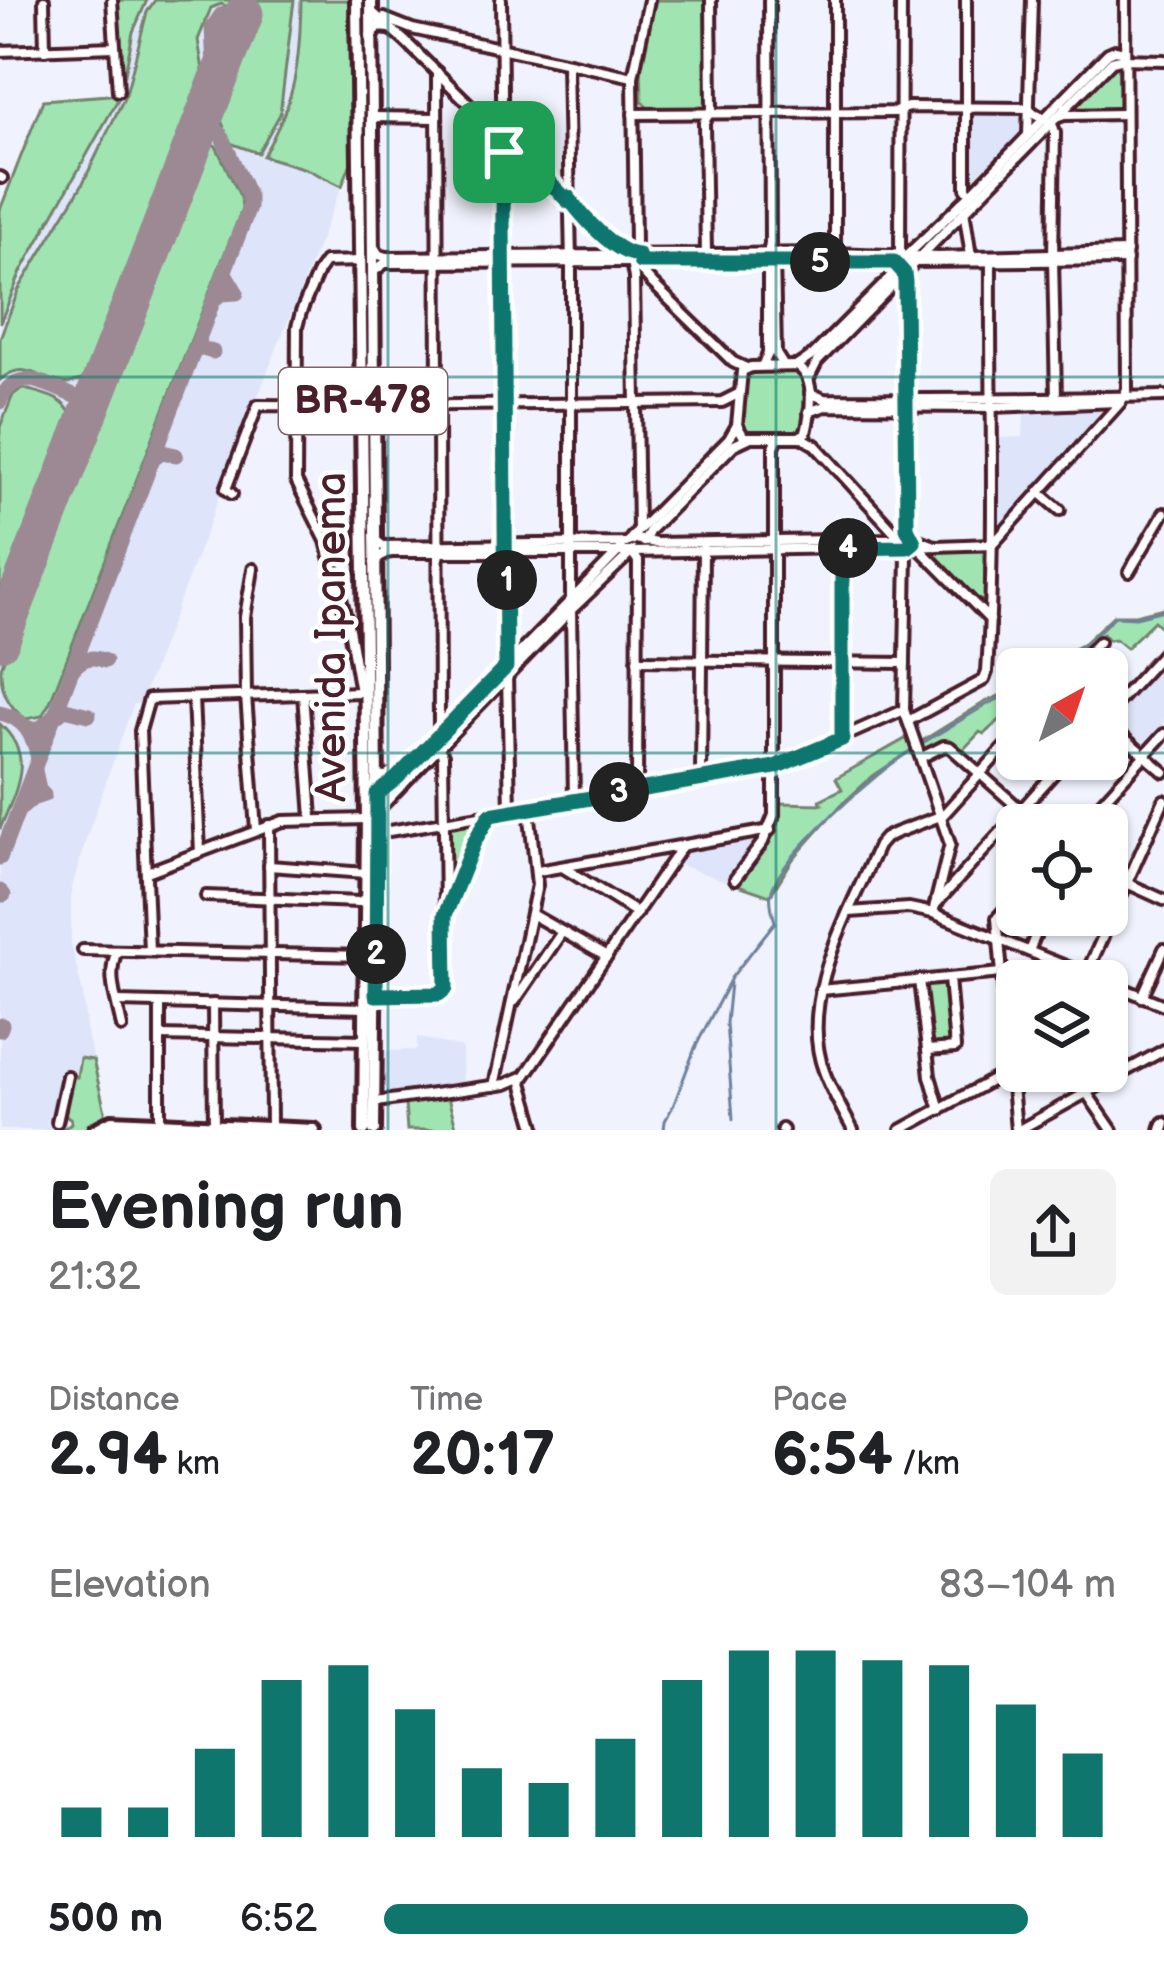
<!DOCTYPE html>
<meta charset="utf-8">
<style>
body{margin:0;font-family:"Balsamiq Sans",sans-serif;background:#f2f2f2;color:#202124;height:100vh;display:flex;flex-direction:column;font-size:45px;white-space:nowrap}
*{box-sizing:border-box;margin:0}
p{font-size:39px;color:#757577}
.icon{flex:none;width:66px;height:66px;fill:none;stroke:currentColor;stroke-width:2;stroke-linecap:round;stroke-linejoin:round}
.map{position:relative;height:1130px;overflow:hidden}
.details{display:flex;flex-direction:column;background:#fff;flex:1}
.details>*{flex:none}
.needle{width:78px;rotate:40deg}
.controls{position:absolute;left:996px;top:648px;display:grid;gap:24px}
.controls a{display:grid;place-items:center;width:132px;height:132px;border-radius:18px;background:#fff;box-shadow:0 3px 9px #0004;font-size:60px}
.pin{position:absolute;display:grid;place-items:center;width:102px;height:102px;color:#fff;margin:-51px;border-radius:24px;box-shadow:0 6px 18px #0006}
.km{position:absolute;width:60px;height:60px;margin:-30px;border-radius:50%;background:#222;color:#fff;font-size:33px;line-height:60px;text-align:center}
.round{display:grid;place-items:center;flex:none;width:126px;height:126px;border-radius:18px;background:#f2f2f2}
.summary{display:flex;align-items:center;justify-content:space-between;height:204px;padding:0 48px}
h1{font-size:66px;font-weight:800;line-height:90px}
.stats{display:grid;grid-template-columns:repeat(3,1fr);gap:18px;height:204px;padding:12px 48px}
.stats div{display:grid;align-content:center}
.stats b{font-size:60px;font-weight:800}
.stats small{font-size:33px;font-weight:400}
.stats p{font-size:33px}
.chart{height:336px;padding:24px 48px}
.chart p{display:flex;justify-content:space-between}
.chart svg{width:100%;height:216px;margin-top:12px;stroke:#0f766e;stroke-width:6}
ul{padding:0 48px;list-style:none;font-size:39px}
li{display:grid;grid-template-columns:192px 144px 1fr;align-items:center;height:90px}
li i{height:30px;border-radius:15px;background:#0f766e}
.map>svg:first-child{display:block}
.built{fill:#dee5fa}
.green{fill:#a0e5b1;stroke:#75826e;stroke-width:3}
.lines{fill:none;stroke-linecap:round;stroke-linejoin:round}
.stream{stroke:#70809c;stroke-width:3}
.taxiway{stroke:#9d8994;stroke-width:15}
.runway{stroke:#9d8994;stroke-width:39}
.minor-casing{stroke:#4a1f2b;stroke-width:16}
.major-casing{stroke:#4a1f2b;stroke-width:20}
.minor{stroke:#fff;stroke-width:8}
.major{stroke:#fff;stroke-width:10}
.route-casing{stroke:#fff;stroke-width:24}
.route{stroke:#0f766e;stroke-width:15}
.grid{fill:none;stroke:#0f766e;stroke-width:3;stroke-opacity:0.55}
.labels{text-anchor:middle;dominant-baseline:central;stroke-width:9;stroke-linejoin:round;paint-order:stroke}
.shield{fill:#fff;stroke:#80626b;stroke-width:3}
.shield-label{font-size:39px;font-weight:bold;fill:#4a1f2b}
.street-label{font-size:42px;fill:#4a1f2b;stroke:#fff}
</style>
<div class="map">
<svg width="1164" height="1130" viewBox="0 0 1164 1130">
<rect width="100%" height="100%" fill="#f0f3fd"/>
<filter id="ink" filterUnits="userSpaceOnUse"><feTurbulence type="fractalNoise" baseFrequency=".00833" numOctaves="2"/><feDisplacementMap in="SourceGraphic" scale="24" xChannelSelector="R" yChannelSelector="G"/><feConvolveMatrix kernelMatrix="1 2 1 2 8 2 1 2 1" color-interpolation-filters="sRGB"/></filter>
<g filter="url(#ink)">
<g class="built">
<polygon points="116,0 351,0 352,160 258,396 140,704 134,704 128,719 87,837 71,891 71,944 83,994 86,1028 93,1060 80,1058 77,1077 62,1076 47,1124 51,1126 50,1130 0,1130 0,210 43,100 121,93"/>
<polygon points="1021,113 1025,116 1024,134 977,180 971,179 969,116"/>
<polygon points="1097,409 1101,415 1002,525 998,524 998,438 1023,437 1024,411"/>
<polygon points="1164,659 1164,723 1140,746 1107,720"/>
<polygon points="751,837 755,840 755,843 728,882 677,864 686,851"/>
<polygon points="417,1037 462,1048 463,1085 383,1096 382,1051 417,1050"/>
</g>
<g class="green">
<polygon points="116,0 147,0 133,32 121,94 21,272 0,323 0,210 43,100 121,94"/>
<path d="M 155,0 L 294,0 L 280,114 L 258,153 L 230,143 L 220,117 L 222,95 L 253,16 L 221,4 L 211,8 L 198,40 L 204,76 L 85,379 C 80,380 71,384 65,383 C 39,381 26,358 0,380 L 0,338 L 19,289 L 82,185 L 126,94 L 147,12 Z"/>
<path d="M 301,0 L 351,0 L 352,160 L 342,186 L 306,169 L 263,156 C 296,99 300,65 301,0 Z"/>
<polygon points="653,0 706,0 706,108 649,110 642,101 641,64"/>
<polygon points="1114,65 1118,65 1119,69 1119,107 1076,110 1074,107"/>
<path d="M 211,143 L 216,146 L 241,198 L 242,209 L 50,702 L 42,716 L 26,719 C 7,706 0,689 1,667 L 202,148 Z"/>
<polygon points="796,370 802,373 805,381 802,429 795,433 748,432 742,421 746,377 755,372"/>
<path d="M 22,388 C 40,394 64,396 71,415 L 0,600 L 0,427 L 13,395 Z"/>
<polygon points="937,551 984,551 985,599 979,601 935,554"/>
<polygon points="1164,608 1164,630 1154,621 1126,648 1115,639 1108,640 1103,634 1070,669 1049,669 1062,656 1084,643 1114,615 1135,615"/>
<polygon points="1017,688 1017,705 984,734 980,732 960,753 951,745 922,753 919,743 985,702"/>
<path d="M 0,724 C 37,758 15,791 0,829 Z"/>
<polygon points="907,738 912,750 873,776 841,805 793,859 770,896 738,885 773,835 780,803 822,804 820,800 842,789 836,778"/>
<polygon points="480,821 450,883 447,826"/>
<polygon points="947,982 953,1046 928,1048 923,984"/>
<polygon points="80,1058 93,1060 106,1116 91,1124 87,1130 62,1130 71,1123 71,1119 62,1112 69,1076 77,1077"/>
<polygon points="448,1098 457,1130 407,1130 405,1104"/>
</g>
<g class="lines">
<g class="stream">
<polyline points="1051,669 1064,657 1086,644 1115,616 1136,617 1164,610"/>
<polyline points="921,744 986,705 1017,690"/>
<polyline points="730,983 726,1023 733,1119"/>
<path d="M 664,1130 L 665,1121 L 674,1104 L 695,1048 L 731,978 L 775,922 C 773,914 769,902 771,894 C 779,856 879,770 913,749"/>
</g>
<g class="taxiway">
<path d="M 215,89 L 212,28 L 221,15 L 228,13 L 242,19 C 246,36 234,49 225,63"/>
<polyline points="215,299 221,294 237,293 225,273"/>
<polyline points="195,350 203,349 213,352"/>
<path d="M 0,402 C 16,361 52,388 81,399 L 96,393"/>
<polyline points="153,458 162,452 176,455"/>
<path d="M 73,669 C 82,658 92,655 105,661"/>
<path d="M 0,713 C 24,718 34,736 38,759"/>
<polyline points="26,727 37,730 65,709 89,715"/>
<polyline points="22,808 32,799 44,795 39,790 35,770"/>
<polyline points="0,858 249,208 249,197 220,133 210,130 195,140"/>
<polyline points="0,891 4,895 0,895"/>
<polyline points="0,1030 2,1025"/>
</g>
<polyline class="runway" points="0,641 244,14"/>
<g class="minor-casing">
<g id="minor">
<polyline points="44,0 45,50"/>
<polyline points="112,0 118,91"/>
<polyline points="501,0 508,648 512,670"/>
<polyline points="966,0 966,188 971,194"/>
<polyline points="372,12 406,42 568,201"/>
<polyline points="384,18 412,29 633,77"/>
<polyline points="0,51 114,47"/>
<polyline points="567,63 571,263 571,601"/>
<polyline points="437,72 439,734"/>
<path d="M 1029,108 C 1037,120 1052,115 1055,133 L 1053,259 L 1056,397"/>
<polyline points="633,114 895,112 908,107 1029,108"/>
<polyline points="372,117 436,118"/>
<polyline points="1056,118 1064,115 1125,114"/>
<polyline points="1028,135 1032,0"/>
<polyline points="0,177 2,178"/>
<polyline points="569,198 617,248 627,254"/>
<polyline points="964,210 971,256"/>
<polyline points="373,245 379,255 387,257 835,253 938,257 1127,252"/>
<polyline points="635,246 630,257 634,278 638,529"/>
<polyline points="835,253 835,0"/>
<polyline points="900,253 901,0"/>
<polyline points="706,254 704,122 712,109 711,0"/>
<polyline points="774,257 776,354 783,365"/>
<polyline points="912,262 1127,260"/>
<polyline points="643,267 642,272 653,284 733,362 746,368"/>
<polyline points="373,272 385,263 892,261 903,273 905,282 907,528 911,537 935,546"/>
<polyline points="642,272 635,246 633,77 649,0"/>
<polyline points="762,366 768,354 768,254 770,244 769,0"/>
<polyline points="797,366 813,355 887,281 901,261 971,194 1108,53 1115,50 1125,52"/>
<path d="M 797,366 C 817,378 811,412 806,433 L 799,437 L 744,437 L 737,425 L 742,371 L 751,367 Z"/>
<polyline points="809,378 817,362 1112,61 1120,59 1164,60"/>
<path d="M 810,393 L 824,399 C 937,400 1051,398 1164,396"/>
<polyline points="375,406 722,402 738,394"/>
<polyline points="809,412 825,406 990,407 1118,402"/>
<polyline points="801,437 815,445 902,540"/>
<polyline points="1039,492 1060,510"/>
<polyline points="232,494 226,489 258,405 363,406"/>
<polyline points="631,538 729,439 737,425"/>
<polyline points="375,540 383,546 626,543 636,539 656,543 890,539 905,536"/>
<polyline points="644,542 650,530 734,445 749,438"/>
<polyline points="917,546 990,620"/>
<polyline points="909,547 993,544 1121,402 1127,389 1125,0"/>
<polyline points="910,547 907,554 904,710 950,844 933,913"/>
<polyline points="841,548 842,738"/>
<polyline points="632,552 638,561 637,789"/>
<polyline points="374,563 385,553 392,552 632,552 907,547"/>
<polyline points="253,569 245,617 246,696 256,830"/>
<polyline points="1129,572 1164,513"/>
<polyline points="571,610 574,799"/>
<polyline points="637,660 905,663"/>
<polyline points="1074,669 1099,642"/>
<polyline points="507,675 510,810"/>
<polyline points="360,692 349,629 326,541 296,481 297,327 301,312 318,272 325,262 361,261"/>
<polyline points="303,694 312,818"/>
<polyline points="193,698 200,852"/>
<polyline points="1107,714 1164,652"/>
<path d="M 908,721 L 984,680 L 987,672 C 996,536 990,398 991,262"/>
<polyline points="1107,723 1164,772"/>
<polyline points="922,757 944,746 950,747 1038,825"/>
<polyline points="701,778 703,549"/>
<polyline points="377,793 397,778 621,549"/>
<polyline points="378,810 571,610 633,551"/>
<polyline points="269,825 271,1129"/>
<polyline points="1081,825 1164,734"/>
<polyline points="377,833 775,767 904,710"/>
<polyline points="269,866 366,873"/>
<polyline points="564,868 637,913"/>
<polyline points="538,871 770,830"/>
<polyline points="147,872 283,821 367,819"/>
<polyline points="1107,874 1164,900"/>
<polyline points="735,879 763,842 774,815 774,447 778,437"/>
<polyline points="206,896 359,902 365,898"/>
<polyline points="935,905 1067,759"/>
<polyline points="446,912 474,842 489,816"/>
<polyline points="849,912 909,908 933,913 1103,981"/>
<polyline points="531,914 607,957"/>
<polyline points="83,950 366,956"/>
<path d="M 117,951 C 106,976 117,1001 122,1027"/>
<polyline points="149,951 140,731 149,699 361,692"/>
<polyline points="1029,951 1044,915"/>
<polyline points="919,980 930,1076 940,1110"/>
<polyline points="1083,981 1164,800"/>
<polyline points="1107,982 1164,1005"/>
<polyline points="820,990 1002,973"/>
<polyline points="376,995 439,994 446,988 443,755 437,746"/>
<polyline points="1142,997 1164,949"/>
<polyline points="515,1001 562,932"/>
<polyline points="117,1002 365,1008"/>
<polyline points="213,1004 214,1129"/>
<polyline points="160,1036 365,1040"/>
<polyline points="927,1050 955,1048 949,978"/>
<polyline points="1080,1071 1086,1092 1112,1130"/>
<polyline points="521,1079 536,1130"/>
<polyline points="494,1086 537,885 529,808"/>
<polyline points="376,1102 506,1084 525,1076 682,846"/>
<polyline points="57,1122 67,1076"/>
<polyline points="782,1129 783,1130"/>
<polyline points="160,1130 160,1003"/>
<path d="M 853,1130 C 843,1111 831,1091 824,1071 C 797,999 850,911 878,846 L 885,838 L 895,833 L 943,815 L 1017,733"/>
<polyline points="901,1130 1009,1071"/>
<polyline points="1016,1130 997,918 1017,896"/>
<polyline points="1019,1130 1164,1050"/>
</g>
</g>
<g class="major-casing">
<g id="major">
<polyline points="357,0 367,819 364,1130"/>
<polyline points="371,0 377,794 374,1130"/>
<polyline points="371,35 378,26 389,27"/>
<polyline points="377,774 382,779 397,778"/>
<polyline points="95,1130 112,1121 314,1130"/>
<polyline points="1162,1130 1164,1124"/>
</g>
</g>
<use href="#minor" class="minor"/>
<use href="#major" class="major"/>
</g>
</g>
<g class="lines" filter="url(#ink)">
<g class="route-casing">
<path id="route" d="M 509,147 L 515,148 L 569,202 L 568,197 C 582,216 615,254 638,255 L 640,262 L 894,262 L 904,273 L 905,282 L 907,528 L 914,542 L 908,547 L 842,548 L 842,739 L 775,767 L 490,815 L 474,842 L 445,915 L 446,988 L 439,994 L 376,995 L 377,794 L 397,778 L 506,667 L 503,213 L 504,152 Z"/>
</g>
<use href="#route" class="route"/>
</g>
<path class="grid" d="M 388,0 L 388,1130M 776,0 L 776,1130M 0,377 L 1164,377M 0,753 L 1017,753M 1107,753 L 1164,753"/>
<g class="labels">
<rect class="shield" x="279" y="368" width="168" height="66" rx="9"/>
<g class="shield-label">
<text x="363" y="401">BR-478</text>
</g>
<g class="street-label">
<text transform="translate(332 637) rotate(-90)">Avenida Ipanema</text>
</g>
</g>
</svg>
<div class="controls">
<a><svg class="needle" viewBox="-14 -14 28 28"><path d="M0-13l5 13h-10z" fill="#e53935"/><path d="M0 13l5-13h-10z" fill="#757577"/></svg></a>
<a><svg class="icon" aria-label="locate" viewBox="0 0 24 24"><circle cx="12" cy="12" r="6"/><path d="M12 2v4M12 18v4M2 12h4M18 12h4"/></svg></a>
<a><svg class="icon" aria-label="layers" viewBox="0 0 24 24"><path d="M12 4l9 5-9 5-9-5zM3 14l9 5 9-5"/></svg></a>
</div>
<div class="pin" style="left:504px;top:152px;background:#1e9e55"><svg class="icon" aria-label="arrive" viewBox="0 0 24 24"><path d="M6 21V4h12l-3 4 3 4H6"/></svg></div>
<b class="km" style="left:507px;top:580px">1</b>
<b class="km" style="left:376px;top:954px">2</b>
<b class="km" style="left:619px;top:792px">3</b>
<b class="km" style="left:848px;top:548px">4</b>
<b class="km" style="left:820px;top:262px">5</b>
</div>
<section class="details">
<div class="summary"><div><h1>Evening run</h1><p>21:32</p></div><a class="round"><svg class="icon" aria-label="share" viewBox="0 0 24 24"><path d="M12 15V3M7 8l5-5 5 5M5 13v7h14v-7"/></svg></a></div>
<div class="stats">
<div><p>Distance</p><b>2.94<small> km</small></b></div>
<div><p>Time</p><b>20:17</b></div>
<div><p>Pace</p><b>6:54<small> /km</small></b></div>
</div>
<div class="chart"><p><span>Elevation</span>83–104 m</p>
<svg viewBox="0 0 160 44" preserveAspectRatio="none"><path d="M5 44V38M15 44V38M25 44V26M35 44V12M45 44V9M55 44V18M65 44V30M75 44V33M85 44V24M95 44V12M105 44V6M115 44V6M125 44V8M135 44V9M145 44V17M155 44V27"/></svg>
</div>
<ul>
<li><b>500 m</b>6:52<i style="width:88%"></i></li>
</ul>
</section>
